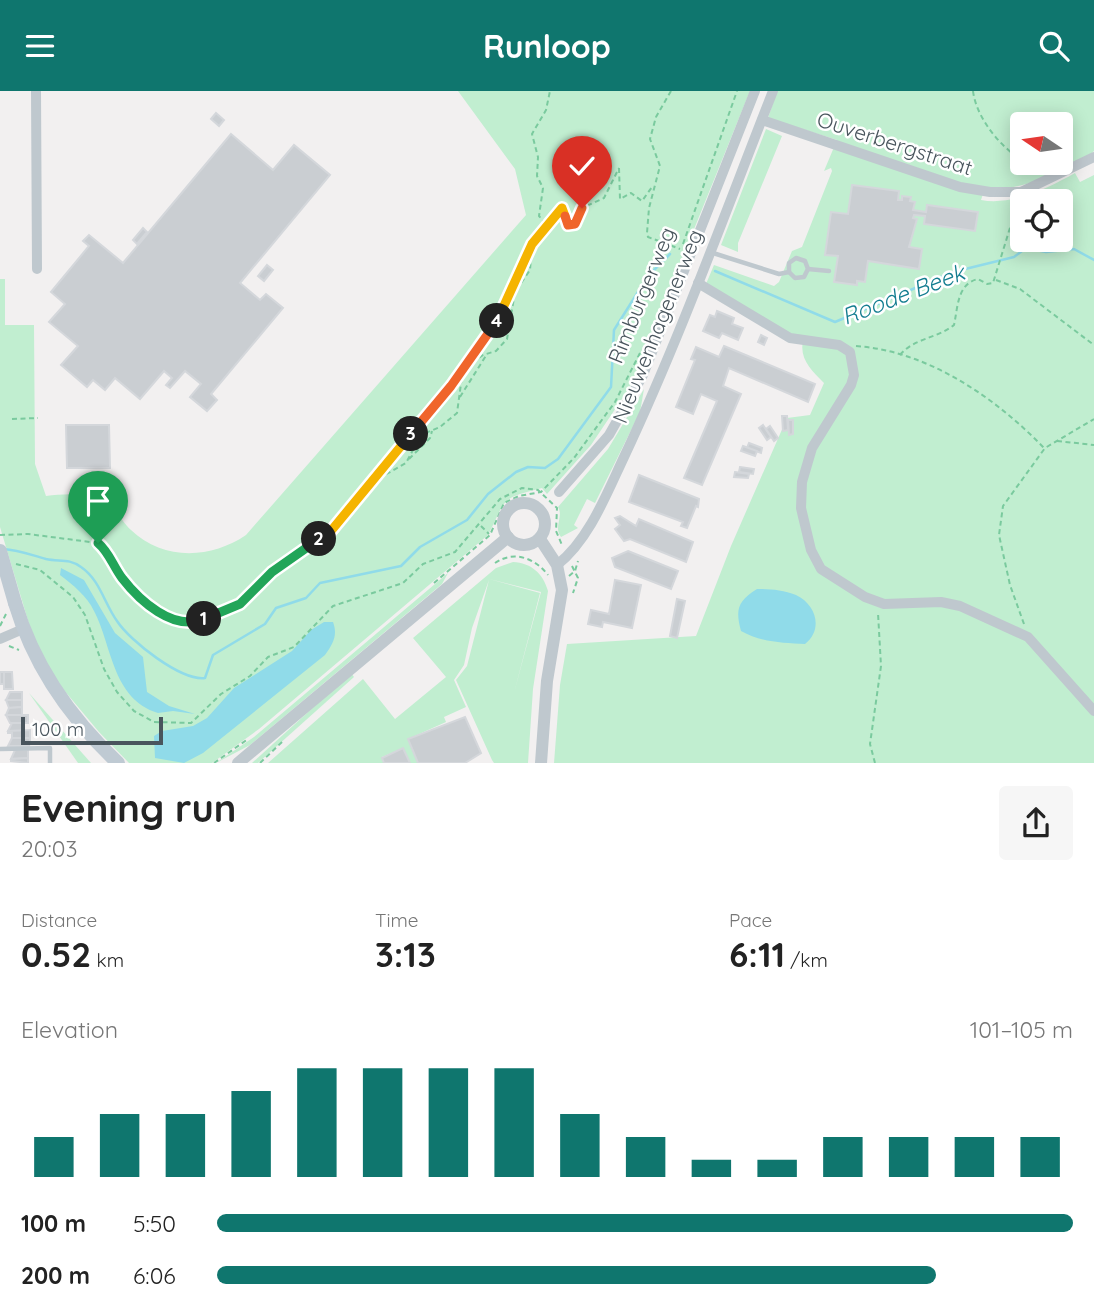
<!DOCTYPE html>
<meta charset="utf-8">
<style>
body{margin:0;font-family:Quicksand,sans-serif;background:#f6f6f6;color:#222;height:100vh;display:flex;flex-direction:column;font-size:26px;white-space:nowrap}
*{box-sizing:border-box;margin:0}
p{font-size:23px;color:#767676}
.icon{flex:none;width:38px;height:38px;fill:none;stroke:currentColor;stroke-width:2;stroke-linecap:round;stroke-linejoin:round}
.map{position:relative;height:672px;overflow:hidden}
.sheet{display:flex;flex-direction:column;background:#fff;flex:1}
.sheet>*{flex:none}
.needle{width:46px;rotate:283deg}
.tools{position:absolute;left:1010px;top:21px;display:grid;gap:14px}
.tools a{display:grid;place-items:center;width:63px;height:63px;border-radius:7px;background:#fff;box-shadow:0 4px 18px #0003;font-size:35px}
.scale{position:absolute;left:21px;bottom:18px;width:142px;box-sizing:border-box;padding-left:7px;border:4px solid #49555d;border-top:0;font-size:19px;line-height:24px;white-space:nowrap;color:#49555d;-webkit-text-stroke:5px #fff;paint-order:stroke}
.pin{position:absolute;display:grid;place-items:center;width:60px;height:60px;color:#fff;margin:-72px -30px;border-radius:50% 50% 50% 0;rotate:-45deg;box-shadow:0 0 7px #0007}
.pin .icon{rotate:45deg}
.km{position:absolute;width:35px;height:35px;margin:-18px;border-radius:50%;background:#222;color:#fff;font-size:19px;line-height:35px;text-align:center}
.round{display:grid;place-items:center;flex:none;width:74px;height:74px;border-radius:7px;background:#f6f6f6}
.summary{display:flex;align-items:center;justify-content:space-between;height:119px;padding:0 21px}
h1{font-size:38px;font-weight:700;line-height:52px}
.metrics{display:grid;grid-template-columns:repeat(3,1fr);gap:10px;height:119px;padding:7px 21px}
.metrics div{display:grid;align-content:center}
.metrics b{font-size:35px;font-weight:700}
.metrics small{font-size:19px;font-weight:400}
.metrics p{font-size:19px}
.chart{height:196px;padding:14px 21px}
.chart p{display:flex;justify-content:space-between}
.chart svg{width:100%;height:126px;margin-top:7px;stroke:#0f766e;stroke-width:6}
ul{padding:0 21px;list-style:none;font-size:23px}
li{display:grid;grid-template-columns:112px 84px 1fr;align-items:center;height:52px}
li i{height:18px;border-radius:9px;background:#0f766e}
header{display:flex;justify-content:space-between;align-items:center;height:91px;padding:0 21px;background:#0f766e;color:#fff;font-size:32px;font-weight:700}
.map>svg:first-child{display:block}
.green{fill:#c1eed0;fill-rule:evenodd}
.water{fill:#90dbe9}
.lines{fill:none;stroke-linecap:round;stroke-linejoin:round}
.stream{stroke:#90dbe9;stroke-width:2.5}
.building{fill:#caced2;stroke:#d4d7db;stroke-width:2}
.path{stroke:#7aca9e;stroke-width:2;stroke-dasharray:5 3.5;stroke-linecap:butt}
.service{stroke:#bfc8ce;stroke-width:4.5}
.minor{stroke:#bfc8ce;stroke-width:10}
.tertiary{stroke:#bfc8ce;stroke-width:12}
.secondary{stroke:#bfcad3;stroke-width:14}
.secondary-bridge{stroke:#bfcad3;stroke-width:14}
.split-1-casing{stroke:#fff;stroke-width:14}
.split-2-casing{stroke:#fff;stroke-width:14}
.split-3-casing{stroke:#fff;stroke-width:14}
.split-4-casing{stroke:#fff;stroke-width:14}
.split-5-casing{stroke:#fff;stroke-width:14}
.split-6-casing{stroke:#fff;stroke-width:14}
.split-1{stroke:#22a559;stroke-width:9}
.split-2{stroke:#22a559;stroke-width:9}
.split-3{stroke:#f5b400;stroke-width:9}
.split-4{stroke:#f0652b;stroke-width:9}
.split-5{stroke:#f5b400;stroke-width:9}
.split-6{stroke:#f0652b;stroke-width:9}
.labels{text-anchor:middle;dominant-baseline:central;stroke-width:5;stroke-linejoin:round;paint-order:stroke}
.street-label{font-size:21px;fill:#49555d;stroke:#fff}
.water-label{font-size:23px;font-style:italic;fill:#137d90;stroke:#fff}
</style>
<header><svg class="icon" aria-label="menu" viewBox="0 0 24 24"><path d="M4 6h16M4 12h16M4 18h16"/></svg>Runloop<svg class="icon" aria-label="search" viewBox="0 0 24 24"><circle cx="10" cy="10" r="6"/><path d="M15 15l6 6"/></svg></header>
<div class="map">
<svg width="1094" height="672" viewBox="0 0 1094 672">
<rect width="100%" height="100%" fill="#f2f0f0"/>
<g class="green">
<path d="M 458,0 L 750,0 L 630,296 L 591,354 L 547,403 L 542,397 C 499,408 507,407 488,444 L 259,638 L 212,672 L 129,672 L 99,641 L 48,580 L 32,543 L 0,436 L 0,188 L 5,188 L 5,234 L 34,234 L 35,373 L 46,405 C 64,403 89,401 105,411 C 115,416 122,431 131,439 C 163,470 211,468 246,444 L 526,124 L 515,78 Z"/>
<path d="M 777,0 L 1094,0 L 1094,60 C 1074,83 1014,99 984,100 L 981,109 C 1012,115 1048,97 1075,82 L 1080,91 L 1094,84 L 1094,672 L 554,672 L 560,594 L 567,553 L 696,545 L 731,455 L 787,327 L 810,324 L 824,292 C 812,280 799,268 803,250 L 706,193 L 714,174 L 774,195 L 779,191 L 792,160 L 802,156 L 832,80 L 831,77 L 824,80 L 837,49 L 768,27 ZM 1022,33 L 1060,33 L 1060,72 L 1022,72 ZM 1022,110 L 1060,110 L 1060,149 L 1022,149 Z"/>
<polygon points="766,38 782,45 738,152 738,161 721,154"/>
<path d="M 644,298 L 640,321 L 595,412 L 587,408 L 574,434 L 578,437 L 561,446 C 553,436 564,426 558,416 L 608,358 Z"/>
<path d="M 513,471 C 531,472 543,482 548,500 L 533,598 L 528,672 L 494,672 L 492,669 L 456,589 L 467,575 L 489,489 L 472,537 L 464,574 L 454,589 L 466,616 L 444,626 L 446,631 L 408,648 L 418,672 L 410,672 L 403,657 L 382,666 L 384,672 L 268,672 L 363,588 L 395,628 L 446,586 L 413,547 L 496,477 ZM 489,488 L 541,501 L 514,602 L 540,502 Z"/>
<polygon points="448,482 442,493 250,654 216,672 254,646"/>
<polygon points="351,582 354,586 258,672 252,672"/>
<polygon points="29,602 91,672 78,672"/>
</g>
<g class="water">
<path d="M 61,477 L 84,489 L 115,542 L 143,566 L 147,601 L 169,615 L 195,623 L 173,620 L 158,622 C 112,608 112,554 94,520 C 87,505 73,494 60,484 Z"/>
<path d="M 757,498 C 771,498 783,499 796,504 C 817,514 823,539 805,553 C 783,552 760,551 741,540 C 735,518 738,510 757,498 Z"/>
<path d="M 324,531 L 333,531 C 338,544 333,553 325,564 L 203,662 L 184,672 L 155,667 L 154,645 L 162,640 L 193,635 L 207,627 L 234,597 L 292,560 L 311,539 Z"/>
</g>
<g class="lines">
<g class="stream">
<polyline points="715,180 835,231 953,181 1014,166 1026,157 1046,161 1074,158 1094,169"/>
<path d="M 3,458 C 19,459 31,464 46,468 C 59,471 69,467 81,476 C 100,489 104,512 117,530 C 130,550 181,590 205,587 L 213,564 L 265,533 L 276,517 L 306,507 L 320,492 L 401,475 L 420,456 L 467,429 L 488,403 L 516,381 L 528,376 L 545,377 L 558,368 L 611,296 L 614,239 L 648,185 L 670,163"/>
</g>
</g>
<g class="building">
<polygon points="216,22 224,29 219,35 211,28"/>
<polygon points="231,43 273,79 294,54 330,84 240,192 260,209 266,203 283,217 211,303 217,309 207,320 190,306 201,293 185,280 170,297 166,294 172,287 164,280 140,308 115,287 105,299 93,289 87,296 61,274 78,255 49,231 65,213 51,201 89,155 83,150 89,144 123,172"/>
<polygon points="852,94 899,100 898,109 902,109 902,105 911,106 910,110 915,111 913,119 926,121 927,114 978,121 975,140 924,133 925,125 914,124 913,127 917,128 909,156 922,158 919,178 868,170 865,191 857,190 857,194 834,191 838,165 825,164 831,121 848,123"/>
<polygon points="143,137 147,141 137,153 133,149"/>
<polygon points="267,174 273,179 264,190 258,185"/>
<polygon points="717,220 734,227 732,233 743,237 738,249 722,242 719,247 703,240 710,224 715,226"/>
<polygon points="761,244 767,247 764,254 758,251"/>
<polygon points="724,255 815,293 808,311 729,277 723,295 741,303 702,394 684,387 717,310 701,303 693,323 676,316 695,269 691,268 696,256 719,266"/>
<polygon points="782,325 787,325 788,339 783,340"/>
<polygon points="788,329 793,329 793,343 789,344"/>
<polygon points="66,334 109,334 110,377 67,377"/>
<polygon points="763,334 771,346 767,349 759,337"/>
<polygon points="770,335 778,347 774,350 766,338"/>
<polygon points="749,352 762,357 761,362 747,357"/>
<polygon points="743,355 757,360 755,365 741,360"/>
<polygon points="740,376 754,378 753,383 739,381"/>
<polygon points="735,381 749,383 748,387 734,386"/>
<polygon points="639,384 699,408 698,416 696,415 687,437 681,435 683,431 629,411"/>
<polygon points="620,425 636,435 639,428 693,451 686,471 630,448 624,450 615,438 620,434 615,427"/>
<polygon points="628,460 678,480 671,498 615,476 612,467"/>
<polygon points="615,489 641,494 632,537 603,531 602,536 588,533 591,519 609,523"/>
<polygon points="677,508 685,510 677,547 670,545"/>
<rect x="0" y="581" width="4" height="12"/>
<polygon points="4,581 12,581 13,598 4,598"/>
<polygon points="10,601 22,601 22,609 6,609"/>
<polygon points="6,609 22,609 22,616 9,617"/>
<polygon points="22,616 22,624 6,624 9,617"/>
<polygon points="6,624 28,624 28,632 10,632"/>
<polygon points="465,626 481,662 465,672 418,672 408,648"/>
<polygon points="12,632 24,632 24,640 8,640"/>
<polygon points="30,639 30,647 12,647 12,642 8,642 8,640"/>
<polygon points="12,647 30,647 30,651 29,655 8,655"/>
<polygon points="403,657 410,672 384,672 382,667"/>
<polygon points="15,659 28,659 28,667 11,668"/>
<polygon points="28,667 28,672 11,670 11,668"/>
</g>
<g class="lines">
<g class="path">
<polyline points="671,0 656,26 650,48 660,75 649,117 647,142 648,146 680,158"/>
<path d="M 973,0 C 976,26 1000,56 1022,69"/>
<polyline points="1027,72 1043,81"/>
<polyline points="619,77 620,108 631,102 642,110 652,96"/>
<polyline points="546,133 539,125 543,97 537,85 538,66 532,43 546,19 550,0"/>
<polyline points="683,153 737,0"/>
<polyline points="996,189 1020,198 1094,254"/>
<path d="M 856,255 C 928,260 996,307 1044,357"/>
<path d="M 900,264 C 914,247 936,248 954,234 C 958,216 957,193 978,188 L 987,193 L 993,192 L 1018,111"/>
<polyline points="466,275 507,212 531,154"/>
<polyline points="460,306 487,263"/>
<polyline points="12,328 38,327"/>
<polyline points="1057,350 1094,354"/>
<polyline points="409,368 430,347 432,340"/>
<polyline points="374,389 461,282"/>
<polyline points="481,435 489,443"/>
<polyline points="0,444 28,443 98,452 107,460 122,486 140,508 173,528 186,532 196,531 240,513 272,481 326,446 374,390 406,372 421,344 440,336 457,322 463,278 483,264 496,260 507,248 515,201 530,179 532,153 562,117 568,134 574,133 582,117 604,107 619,77"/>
<path d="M 495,472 C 514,459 535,467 548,484"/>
<polyline points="16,473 40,479 73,506 85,524 104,578 117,601 134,620 154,631 191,632 221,603 250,585 268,566 294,556 333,515 403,492 423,473 455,461 500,408 522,397 538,399 557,417 556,440 562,454"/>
<polyline points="572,475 578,487 573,502"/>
<polyline points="569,485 575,480 578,470"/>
<polyline points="434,492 490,444 504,412 519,405 541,401 574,367 615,311 640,262"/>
<polyline points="1024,533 1010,494 999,444 1003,415 1045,357 1094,328"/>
<polyline points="0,535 6,523"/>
<polyline points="9,555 19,559"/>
<polyline points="214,672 248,648"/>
<polyline points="260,672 282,651"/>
<polyline points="875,672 870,653 881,575 878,522"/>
</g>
<g class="service">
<polyline points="710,161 779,183 789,181"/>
<polygon points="796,167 805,170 808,178 804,186 795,187 789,181 789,172"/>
<polyline points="808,178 829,180"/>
<polyline points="0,658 50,657 50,672"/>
</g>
<g class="minor">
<polyline points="36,0 37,178"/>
<polyline points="762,29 960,96 990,101 1021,101 1094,66"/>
<polyline points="698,192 790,247 839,254 850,261 854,284 851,294 812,357 802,391 801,417 811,459 821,478 865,506 884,513 941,511 960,515 1028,546 1094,620"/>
<polyline points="559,401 609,344 643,284 755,0"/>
<path d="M 557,474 C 589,449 607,402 624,366 C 680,247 725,122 773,0"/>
<polyline points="0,548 23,538"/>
</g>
<g class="tertiary">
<circle cx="524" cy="433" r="21"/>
<polyline points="540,448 557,474 562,499 547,590 541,672"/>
<polyline points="238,672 508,446"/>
</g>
<path class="secondary" d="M 15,512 C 34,576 70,627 118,672"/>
<polyline class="secondary-bridge" points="0,460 15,512"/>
</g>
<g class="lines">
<g class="split-1-casing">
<path id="split-1" d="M 98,452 C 109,461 113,475 122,487 C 139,509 173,541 204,528"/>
</g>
<g class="split-2-casing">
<polyline id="split-2" points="204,528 240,513 272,481 319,448"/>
</g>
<g class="split-3-casing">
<polyline id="split-3" points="319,448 326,446 411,343"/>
</g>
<g class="split-4-casing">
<polyline id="split-4" points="411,343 451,295 497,230"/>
</g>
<g class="split-5-casing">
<polyline id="split-5" points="497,230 532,153 562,117 565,125"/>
</g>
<g class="split-6-casing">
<polyline id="split-6" points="565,125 568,134 575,133 582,117"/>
</g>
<use href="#split-1" class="split-1"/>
<use href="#split-2" class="split-2"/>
<use href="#split-3" class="split-3"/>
<use href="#split-4" class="split-4"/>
<use href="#split-5" class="split-5"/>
<use href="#split-6" class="split-6"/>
</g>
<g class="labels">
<g class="street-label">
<text transform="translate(895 52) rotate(18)">Ouverbergstraat</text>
<text transform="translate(641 204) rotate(-68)">Rimburgerweg</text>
<text transform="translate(657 235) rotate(-68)">Nieuwenhagenerweg</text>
</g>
<g class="water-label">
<text transform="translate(903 203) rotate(-21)">Roode Beek</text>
</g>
</g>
</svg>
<div class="tools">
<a><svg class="needle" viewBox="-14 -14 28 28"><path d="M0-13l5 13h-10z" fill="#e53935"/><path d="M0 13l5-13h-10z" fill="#767676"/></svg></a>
<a><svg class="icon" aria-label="locate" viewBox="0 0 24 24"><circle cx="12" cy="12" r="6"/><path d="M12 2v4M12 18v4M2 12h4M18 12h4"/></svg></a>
</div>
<div class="scale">100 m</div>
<div class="pin" style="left:98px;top:452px;background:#1e9e55"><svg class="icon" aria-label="arrive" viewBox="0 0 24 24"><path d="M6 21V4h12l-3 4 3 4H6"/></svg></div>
<div class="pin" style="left:582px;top:117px;background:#d93025"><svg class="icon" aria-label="check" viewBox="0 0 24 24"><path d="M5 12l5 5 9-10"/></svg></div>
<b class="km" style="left:204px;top:528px">1</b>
<b class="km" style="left:319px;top:448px">2</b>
<b class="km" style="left:411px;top:343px">3</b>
<b class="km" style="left:497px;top:230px">4</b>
</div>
<section class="sheet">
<div class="summary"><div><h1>Evening run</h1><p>20:03</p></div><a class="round"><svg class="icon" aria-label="share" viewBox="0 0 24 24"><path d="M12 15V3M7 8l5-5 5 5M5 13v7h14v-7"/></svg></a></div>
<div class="metrics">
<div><p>Distance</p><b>0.52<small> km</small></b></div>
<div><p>Time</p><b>3:13</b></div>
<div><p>Pace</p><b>6:11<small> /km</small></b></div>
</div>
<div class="chart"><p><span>Elevation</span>101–105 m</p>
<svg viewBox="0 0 160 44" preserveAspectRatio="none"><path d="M5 44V30M15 44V22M25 44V22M35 44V14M45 44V6M55 44V6M65 44V6M75 44V6M85 44V22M95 44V30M105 44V38M115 44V38M125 44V30M135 44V30M145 44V30M155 44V30"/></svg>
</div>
<ul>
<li><b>100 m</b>5:50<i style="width:100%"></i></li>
<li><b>200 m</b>6:06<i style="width:84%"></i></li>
</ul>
</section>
